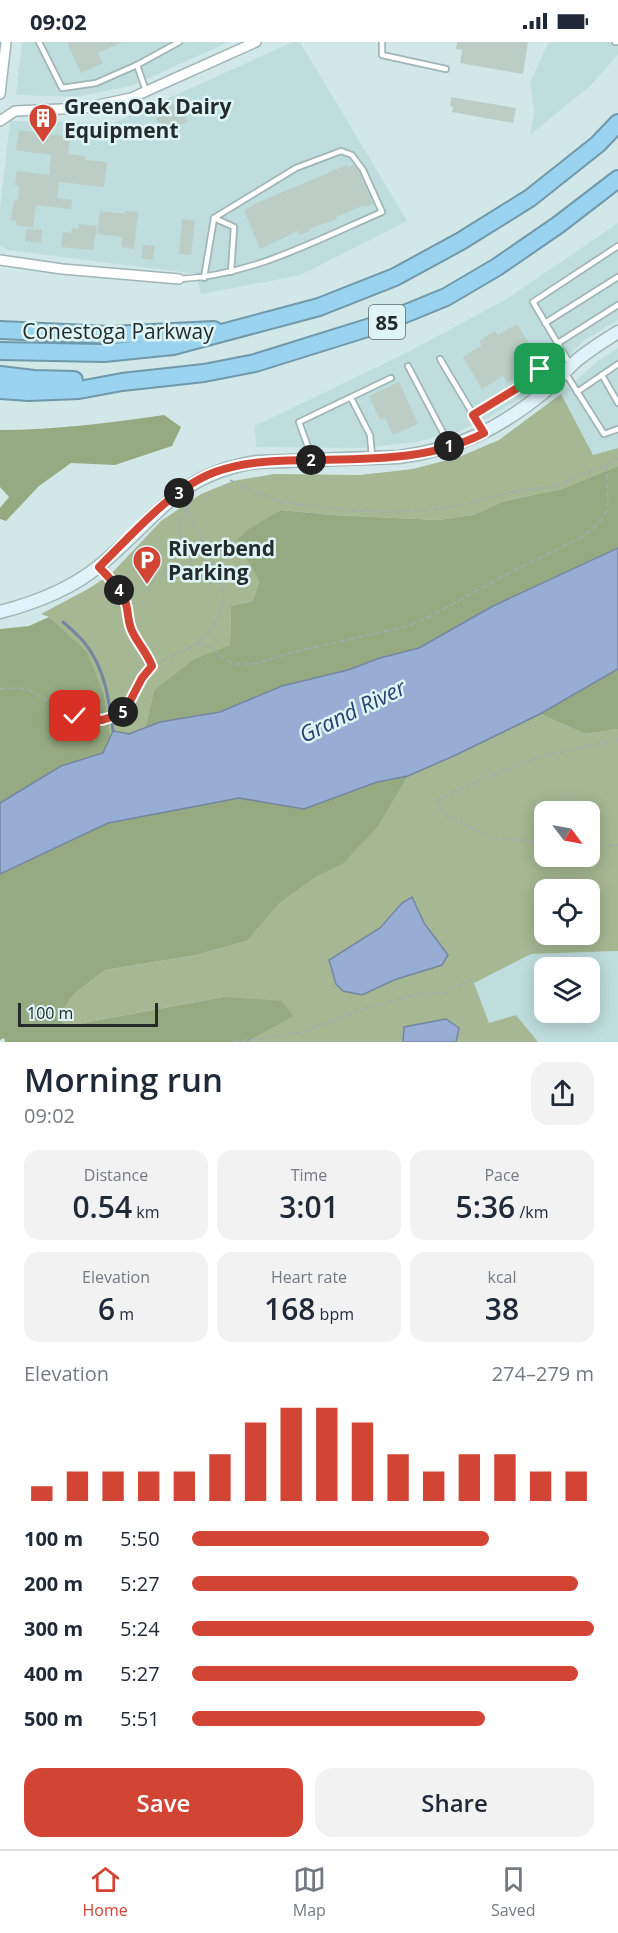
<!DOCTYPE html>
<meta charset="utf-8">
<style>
body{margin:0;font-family:"Open Sans",sans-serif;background:#f2f2f3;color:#1f2937;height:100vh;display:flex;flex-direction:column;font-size:22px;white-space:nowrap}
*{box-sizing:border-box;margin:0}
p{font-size:20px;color:#747a83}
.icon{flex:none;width:33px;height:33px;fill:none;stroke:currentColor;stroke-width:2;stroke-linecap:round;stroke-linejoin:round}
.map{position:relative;height:1000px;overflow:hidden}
.panel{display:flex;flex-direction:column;background:#fff;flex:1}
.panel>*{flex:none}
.needle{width:39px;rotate:122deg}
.tools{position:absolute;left:534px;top:759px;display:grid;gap:12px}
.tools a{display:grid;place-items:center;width:66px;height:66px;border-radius:12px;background:#fff;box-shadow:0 3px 15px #0003;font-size:30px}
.scale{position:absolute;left:18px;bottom:15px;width:140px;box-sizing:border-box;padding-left:6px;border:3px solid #232b2b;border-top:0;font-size:16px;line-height:21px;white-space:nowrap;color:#232b2b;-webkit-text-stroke:4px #dff5f5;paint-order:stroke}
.pin{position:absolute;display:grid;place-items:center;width:51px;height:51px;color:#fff;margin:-26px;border-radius:12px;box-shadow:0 3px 9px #0006}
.km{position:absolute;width:30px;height:30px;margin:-15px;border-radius:50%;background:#222;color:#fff;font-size:16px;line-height:30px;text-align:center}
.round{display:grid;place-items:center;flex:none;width:63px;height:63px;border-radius:18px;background:#f2f2f3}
.summary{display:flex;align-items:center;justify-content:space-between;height:102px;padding:0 24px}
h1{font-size:33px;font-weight:600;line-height:45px}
.figures{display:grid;grid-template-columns:repeat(3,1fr);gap:9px;height:102px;padding:6px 24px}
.figures div{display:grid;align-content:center;border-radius:15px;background:#f2f2f3;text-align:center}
.figures b{font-size:30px;font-weight:600}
.figures small{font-size:16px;font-weight:400}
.figures p{font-size:16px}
.chart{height:168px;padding:12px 24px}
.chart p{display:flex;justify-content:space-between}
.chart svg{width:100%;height:108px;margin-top:6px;stroke:#d24534;stroke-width:6}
.action{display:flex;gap:12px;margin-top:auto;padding:12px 24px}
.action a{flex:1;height:69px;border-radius:18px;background:#d24534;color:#fff;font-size:24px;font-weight:600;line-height:69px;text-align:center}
.action a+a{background:#f2f2f3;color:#1f2937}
ul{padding:0 24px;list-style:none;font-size:20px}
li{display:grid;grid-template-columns:96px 72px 1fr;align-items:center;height:45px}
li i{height:15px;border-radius:8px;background:#d24534}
.status{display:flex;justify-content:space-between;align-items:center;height:42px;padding:0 30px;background:#fff;direction:ltr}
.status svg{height:16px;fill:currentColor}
.tabs{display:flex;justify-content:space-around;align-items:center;height:84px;border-top:2px solid #e0e1e3;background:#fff;font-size:16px;color:#747a83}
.tabs a{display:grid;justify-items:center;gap:3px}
.tabs .current{color:#d24534}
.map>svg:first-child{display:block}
.built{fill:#bfdddd;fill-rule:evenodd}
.green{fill:#a5b793;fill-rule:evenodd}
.forest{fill:#96aa82}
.water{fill:#97add3;stroke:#7486a1;stroke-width:1.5}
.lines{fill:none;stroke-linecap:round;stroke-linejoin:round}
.stream{stroke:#7486a1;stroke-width:3}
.building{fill:#bbcdc4}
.lane-casing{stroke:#a0b5b5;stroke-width:8}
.street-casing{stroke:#a0b5b5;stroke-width:12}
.secondary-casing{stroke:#a0b5b5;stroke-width:15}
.highway-casing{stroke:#7098aa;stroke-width:20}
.path{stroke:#9dafaf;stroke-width:1.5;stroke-dasharray:6 3;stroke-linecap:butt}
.lane{stroke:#fff;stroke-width:4.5}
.street{stroke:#fff;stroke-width:9}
.secondary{stroke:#e0f2fa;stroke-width:12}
.highway{stroke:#99d3ef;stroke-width:16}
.route-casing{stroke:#fff;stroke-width:12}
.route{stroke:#d24534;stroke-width:8}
.labels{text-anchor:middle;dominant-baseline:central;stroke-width:5;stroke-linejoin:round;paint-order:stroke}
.shield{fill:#dff5f5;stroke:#5b6868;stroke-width:1.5}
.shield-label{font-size:20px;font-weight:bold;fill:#232b2b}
.poi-label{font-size:21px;font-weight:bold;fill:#232b2b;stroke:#dff5f5;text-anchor:start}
.street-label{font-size:21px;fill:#232b2b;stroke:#dff5f5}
.water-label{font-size:22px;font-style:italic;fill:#274173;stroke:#dff5f5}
</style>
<div class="status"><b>09:02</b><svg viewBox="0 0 49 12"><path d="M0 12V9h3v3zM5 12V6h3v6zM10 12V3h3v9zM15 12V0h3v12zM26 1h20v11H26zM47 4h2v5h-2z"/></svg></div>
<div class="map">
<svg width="618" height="1000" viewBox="0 0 618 1000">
<rect width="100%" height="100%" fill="#d2e8e8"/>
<g class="built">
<polygon points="22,0 229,0 131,44 76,55 16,53"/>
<polygon points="293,0 300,0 407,179 301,233 201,252 196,232 8,208 0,204 0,167 10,79 113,81"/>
<polygon points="549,0 618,0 618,12 590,44 530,93 534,69 530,40"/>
<polygon points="618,181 618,278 585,298 546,336 524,354 491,374 458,390 416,400 362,406 256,405 255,384 408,310 507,257"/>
<polygon points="618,306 618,406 593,413 561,352 599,318"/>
<path d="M 618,909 L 618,1000 L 538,1000 L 516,973 L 489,981 L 474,941 L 531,912 ZM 544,926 L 590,926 L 590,970 L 544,970 Z"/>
</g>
<g class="green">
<polygon points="561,352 593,413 618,406 618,424 561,447 504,459 473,473 438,478 334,473 281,468 238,498 259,539 253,559 231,564 230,604 192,618 154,648 145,686 129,692 114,689 111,695 104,653 49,575 41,572 88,547 111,532 161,479 201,452 233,439 274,432 360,433 413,427 459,415 499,398"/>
<path d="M 540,672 L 585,692 L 618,687 L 618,909 L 531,912 L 474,941 L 489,981 L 516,973 L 538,1000 L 456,1000 L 457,998 L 405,985 L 403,1000 L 248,1000 L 292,974 L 223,955 L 67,984 L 58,975 L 75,951 L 105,928 L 196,913 L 247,899 L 280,861 L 316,835 L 343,822 L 378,785 L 408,734 L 458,712 ZM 544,770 L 590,770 L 590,814 L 544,814 ZM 544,848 L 590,848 L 590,892 L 544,892 ZM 412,855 L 424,881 L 448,913 L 362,953 L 330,918 L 380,886 Z"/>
</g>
<g class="forest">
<path d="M 164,373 L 181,385 L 172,404 L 115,423 L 71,421 L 39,444 L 6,479 L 0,477 L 0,466 L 9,455 L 0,445 L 0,388 C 55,388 109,381 164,373 Z"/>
<polygon points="618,424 618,506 493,564 419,606 380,616 348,628 282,644 220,670 160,680 145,686 154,648 192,618 230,603 231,564 253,559 259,539 237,498 249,487 281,468 334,473 438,478 473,473 504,459 561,447"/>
<polygon points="49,575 87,610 104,653 111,695 103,711 61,724 0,761 0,587 29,584"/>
<polygon points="618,627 618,687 585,692 540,672"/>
<polygon points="408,734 378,785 343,822 316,835 280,861 247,899 196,913 105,928 75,951 58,975 67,984 223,955 282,959 293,974 248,1000 5,1000 4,996 0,998 0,832 108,781 239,756 304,767 377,740"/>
</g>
<g class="water">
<polygon points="618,506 618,627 540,672 458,712 408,734 377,740 304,767 239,756 108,781 0,832 0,761 61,724 103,711 113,689 129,692 160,680 220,670 282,644 348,628 380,616 419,606 493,564"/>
<polygon points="412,855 424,881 448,913 442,923 394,938 362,953 343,949 336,942 329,918 380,886 402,861"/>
<polygon points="446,977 459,986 456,1000 403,1000 404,985"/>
</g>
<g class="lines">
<path class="stream" d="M 63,580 C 70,586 78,593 84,600 C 105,626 109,657 113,689"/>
</g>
<g class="building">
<polygon points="67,0 122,0 98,11 103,21 81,31"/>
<polygon points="457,0 528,0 523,32 460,21 462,8 456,7"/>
<polygon points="451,55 516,66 513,81 452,70 453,65 450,64"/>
<polygon points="179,60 188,80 163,91 154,72"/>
<polygon points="19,88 70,95 68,112 85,114 85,118 107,120 104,145 59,140 57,156 72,158 71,167 36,163 33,186 16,183 16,179 11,178 14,158 18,158 19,144 15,143 17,129 49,133 51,113 16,108"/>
<polygon points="347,123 348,125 354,123 359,130 373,162 365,165 364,163 336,175 337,177 309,187 310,189 299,193 298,189 260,207 244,168 253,164 252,163"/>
<polygon points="100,169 125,172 125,169 138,170 134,207 121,205 122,195 97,192"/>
<polygon points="182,177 195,179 191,213 179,212"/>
<polygon points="79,182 97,184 93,208 61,205 63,190 71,191 72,186 79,187"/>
<polygon points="26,187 42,188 41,201 25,199"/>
<polygon points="143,203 155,204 153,218 141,216"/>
<polygon points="517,282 537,315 516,328 519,334 507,341 503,334 482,347 463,315 482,303 479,299 495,289 498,293"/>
<polygon points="399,340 418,382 393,393 385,376 380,378 369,354"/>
<polygon points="542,970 564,970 564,972 545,979"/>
</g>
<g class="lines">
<g class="lane-casing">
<g id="lane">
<polyline points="39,0 62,46 96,41 137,23 179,0"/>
<polyline points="382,0 382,13 446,27"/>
<polyline points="615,0 617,0"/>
<polyline points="137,23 146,49"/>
<polyline points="214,176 234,185 231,230"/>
<path d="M 179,237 C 251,234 317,198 382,170 L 363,128 L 352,113 L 341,109 L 296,126 L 214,176 L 204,236"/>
<polyline points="545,281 618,235"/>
<polyline points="440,317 483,389"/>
<polyline points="570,322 533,260 618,204"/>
<polyline points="408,324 450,404"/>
<polyline points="566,332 604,392 618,387"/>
<polyline points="602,333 618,361"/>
<polyline points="577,350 618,322"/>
<polyline points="351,356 370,393 372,414"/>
<polyline points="473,373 519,345 540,327 558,301 618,263"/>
<polyline points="312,416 299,380 391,336"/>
<polyline points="99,525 124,555"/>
</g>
</g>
<g class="street-casing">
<g id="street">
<polyline points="0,52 6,0"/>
<polyline points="0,79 15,69 84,66 131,56 256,0"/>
<polyline points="0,218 62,227 179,237"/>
</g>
</g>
<g class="secondary-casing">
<path id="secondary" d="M 0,570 C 35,561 71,547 99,524 C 157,477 176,432 257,420 L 399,415 C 458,407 497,388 543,351 C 555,341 565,329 576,319 C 589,308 604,299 618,290"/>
</g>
<g class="highway-casing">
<g id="highway">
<polyline points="0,288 111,293 214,288"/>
<polyline points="0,309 104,311 173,304 319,265 395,235 461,199 530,156 598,102 618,81"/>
<polyline points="0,333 34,337 74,338"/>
<polyline points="0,348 29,350 79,348 122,340 204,331 255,321 380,282 446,255 497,225 558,183 618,137"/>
</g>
</g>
<g class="path">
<polyline points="230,438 258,451 281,460 359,469 391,470 447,466 509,451 558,443 618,417"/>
<polyline points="181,507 179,481 187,466"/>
<path d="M 162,532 C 179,518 176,501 204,506"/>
<path d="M 126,562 C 128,571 128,579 131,587 C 137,600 147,610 151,623"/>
<polyline points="196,603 201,602 210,605 224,617 234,622 254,622 297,609 405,585 427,576 511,530 584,494 599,481 606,470 608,460 606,422"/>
<polyline points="0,647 18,646 29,648 75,674 102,678 121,672 126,667 142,636 152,624 195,603 207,593 220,572 224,556 223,548 189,471 188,464 192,457"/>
<polyline points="544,800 495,796 448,775 441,769 438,758 466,744 538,715 618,698"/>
<polyline points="590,803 618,803"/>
<polyline points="233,1000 303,990 363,967 414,953 445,951 472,937"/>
</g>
<use href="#lane" class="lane"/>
<use href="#street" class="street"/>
<use href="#secondary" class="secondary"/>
<use href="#highway" class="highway"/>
</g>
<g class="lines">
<g class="route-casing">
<path id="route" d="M 75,674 L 102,678 L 121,672 L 126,667 L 142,636 L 152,624 C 147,611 139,603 133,591 C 127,581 129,569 125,559 C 121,546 107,534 99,525 C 132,493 172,446 215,430 C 248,418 280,419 315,418 C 372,417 432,418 484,391 L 473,373 L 519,345 L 540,327"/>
</g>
<use href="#route" class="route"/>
</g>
<defs>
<g id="building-pin" transform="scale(1.5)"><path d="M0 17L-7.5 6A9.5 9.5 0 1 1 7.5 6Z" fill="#d24534" stroke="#dff5f5"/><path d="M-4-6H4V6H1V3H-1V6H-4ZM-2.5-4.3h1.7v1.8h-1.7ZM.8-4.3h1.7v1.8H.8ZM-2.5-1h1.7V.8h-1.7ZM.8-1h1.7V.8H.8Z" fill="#fff"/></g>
<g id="parking-pin" transform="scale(1.5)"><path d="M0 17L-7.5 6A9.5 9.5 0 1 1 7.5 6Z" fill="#d24534" stroke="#dff5f5"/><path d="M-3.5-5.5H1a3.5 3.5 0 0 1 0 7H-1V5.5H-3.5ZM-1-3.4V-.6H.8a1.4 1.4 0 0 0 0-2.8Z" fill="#fff"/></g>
</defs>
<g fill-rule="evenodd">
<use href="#building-pin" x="43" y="76"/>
<use href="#parking-pin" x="147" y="518"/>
</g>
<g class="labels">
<rect class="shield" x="369" y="263" width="36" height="34" rx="4.5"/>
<g class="shield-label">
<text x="387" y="280">85</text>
</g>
<g class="poi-label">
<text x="64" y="64">GreenOak Dairy<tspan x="64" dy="24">Equipment</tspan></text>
<text x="168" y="506">Riverbend<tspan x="168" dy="24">Parking</tspan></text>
</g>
<g class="street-label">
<text x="118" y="289">Conestoga Parkway</text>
</g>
<g class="water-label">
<text transform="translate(352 668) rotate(-26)">Grand River</text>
</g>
</g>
</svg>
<div class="tools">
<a><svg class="needle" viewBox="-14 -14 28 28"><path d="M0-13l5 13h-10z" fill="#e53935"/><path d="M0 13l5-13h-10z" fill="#747a83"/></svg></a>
<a><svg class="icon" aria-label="locate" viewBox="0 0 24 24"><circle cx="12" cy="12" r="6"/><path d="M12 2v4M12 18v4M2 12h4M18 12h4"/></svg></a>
<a><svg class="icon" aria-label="layers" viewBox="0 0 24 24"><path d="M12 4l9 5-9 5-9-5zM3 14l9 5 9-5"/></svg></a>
</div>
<div class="scale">100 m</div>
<div class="pin" style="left:540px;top:327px;background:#1e9e55"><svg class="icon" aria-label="arrive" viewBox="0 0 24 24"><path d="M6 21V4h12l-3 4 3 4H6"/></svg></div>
<div class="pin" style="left:75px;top:674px;background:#d93025"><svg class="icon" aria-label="check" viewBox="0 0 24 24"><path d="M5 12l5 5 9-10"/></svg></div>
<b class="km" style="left:449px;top:404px">1</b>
<b class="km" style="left:311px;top:418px">2</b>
<b class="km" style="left:179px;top:451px">3</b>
<b class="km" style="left:119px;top:548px">4</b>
<b class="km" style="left:123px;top:670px">5</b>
</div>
<section class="panel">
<div class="summary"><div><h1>Morning run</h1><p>09:02</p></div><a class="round"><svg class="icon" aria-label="share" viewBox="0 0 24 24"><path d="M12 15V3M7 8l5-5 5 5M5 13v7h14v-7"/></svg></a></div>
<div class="figures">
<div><p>Distance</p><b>0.54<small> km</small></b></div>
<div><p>Time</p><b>3:01</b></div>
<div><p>Pace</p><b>5:36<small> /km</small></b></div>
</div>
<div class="figures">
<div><p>Elevation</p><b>6<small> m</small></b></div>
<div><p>Heart rate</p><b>168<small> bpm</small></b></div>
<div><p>kcal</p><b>38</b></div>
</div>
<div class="chart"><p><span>Elevation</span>274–279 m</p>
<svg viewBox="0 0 160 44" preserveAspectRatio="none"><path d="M5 44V38M15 44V32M25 44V32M35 44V32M45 44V32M55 44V25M65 44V12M75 44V6M85 44V6M95 44V12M105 44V25M115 44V32M125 44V25M135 44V25M145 44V32M155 44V32"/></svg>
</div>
<ul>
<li><b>100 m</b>5:50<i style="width:74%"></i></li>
<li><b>200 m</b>5:27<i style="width:96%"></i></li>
<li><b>300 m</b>5:24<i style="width:100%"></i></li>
<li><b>400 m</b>5:27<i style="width:96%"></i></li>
<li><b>500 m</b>5:51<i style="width:73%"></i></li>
</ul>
<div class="action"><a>Save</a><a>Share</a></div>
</section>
<nav class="tabs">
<a class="current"><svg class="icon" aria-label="home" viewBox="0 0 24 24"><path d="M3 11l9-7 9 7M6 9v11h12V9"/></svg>Home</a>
<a><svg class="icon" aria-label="map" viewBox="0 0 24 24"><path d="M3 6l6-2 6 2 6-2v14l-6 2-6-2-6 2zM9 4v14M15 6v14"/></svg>Map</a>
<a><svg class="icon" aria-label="saved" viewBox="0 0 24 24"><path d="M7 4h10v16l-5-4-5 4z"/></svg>Saved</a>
</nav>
